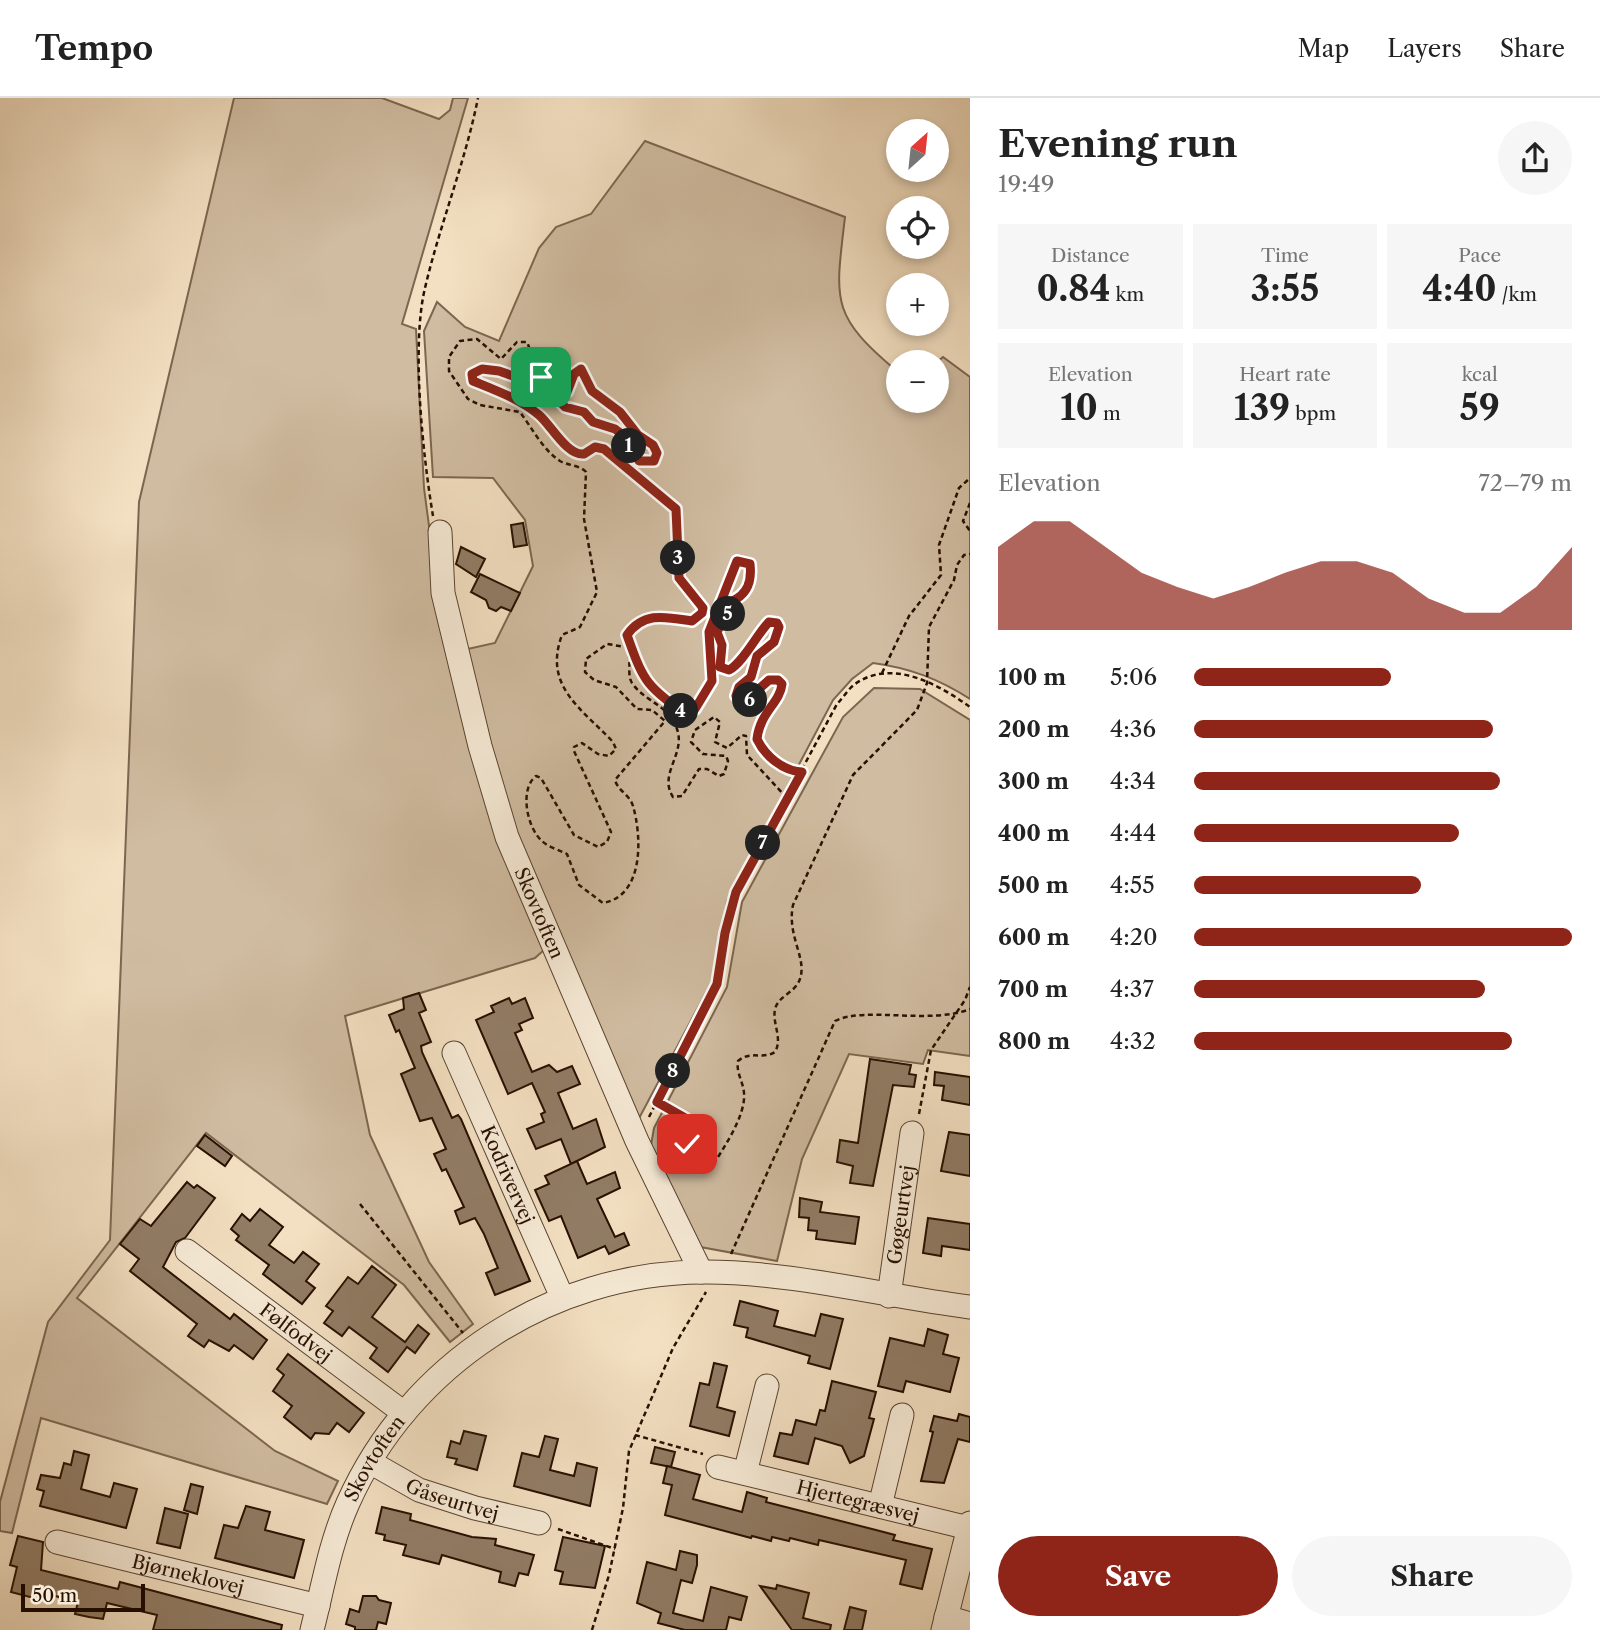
<!DOCTYPE html>
<meta charset="utf-8">
<style>
body{margin:0;font-family:"Libre Caslon Text",serif;background:#f6f6f6;color:#222;height:100vh;display:flex;flex-direction:column;font-size:26px;white-space:nowrap}
*{box-sizing:border-box;margin:0}
p{font-size:23px;color:#767676}
.icon{flex:none;width:38px;height:38px;fill:none;stroke:currentColor;stroke-width:2;stroke-linecap:round;stroke-linejoin:round}
.map{position:relative;flex:1;overflow:hidden}
.drawer{display:flex;flex-direction:column;background:#fff;width:630px}
.drawer>*{flex:none}
.needle{width:46px;rotate:27deg}
.tools{position:absolute;left:886px;top:21px;display:grid;gap:14px}
.tools a{display:grid;place-items:center;width:63px;height:63px;border-radius:50%;background:#fff;box-shadow:0 4px 10px #0003;font-size:35px}
.scale{position:absolute;left:21px;bottom:18px;width:124px;box-sizing:border-box;padding-left:7px;border:4px solid #270f00;border-top:0;font-size:19px;line-height:24px;white-space:nowrap;color:#270f00;-webkit-text-stroke:5px #f7ebd7;paint-order:stroke}
.pin{position:absolute;display:grid;place-items:center;width:60px;height:60px;color:#fff;margin:-30px;border-radius:14px;box-shadow:0 4px 10px #0006}
.km{position:absolute;width:35px;height:35px;margin:-18px;border-radius:50%;background:#222;color:#fff;font-size:19px;line-height:35px;text-align:center}
.round{display:grid;place-items:center;flex:none;width:74px;height:74px;border-radius:37px;background:#f6f6f6}
.headline{display:flex;align-items:center;justify-content:space-between;height:119px;padding:0 28px}
h1{font-size:38px;font-weight:800;line-height:52px}
.stats{display:grid;grid-template-columns:repeat(3,1fr);gap:10px;height:119px;padding:7px 28px}
.stats div{display:grid;align-content:center;border-radius:0px;background:#f6f6f6;text-align:center}
.stats b{font-size:35px;font-weight:800}
.stats small{font-size:19px;font-weight:400}
.stats p{font-size:19px}
.chart{height:196px;padding:14px 28px}
.chart p{display:flex;justify-content:space-between}
.chart svg{width:100%;height:126px;margin-top:7px;fill:#8f2418;opacity:.7}
.primary-button{display:flex;gap:14px;margin-top:auto;padding:14px 28px}
.primary-button a{flex:1;height:80px;border-radius:42px;background:#8f2418;color:#fff;font-size:28px;font-weight:800;line-height:80px;text-align:center}
.primary-button a+a{background:#f6f6f6;color:#222}
ul{padding:0 28px;list-style:none;font-size:23px}
li{display:grid;grid-template-columns:112px 84px 1fr;align-items:center;height:52px}
li i{height:18px;border-radius:9px;background:#8f2418}
header{display:flex;align-items:center;gap:42px;box-sizing:border-box;height:98px;padding:0 35px;background:#fff;border-bottom:2px solid #e0e0e0}
header strong{font-size:33px}
nav{display:flex;gap:38px;margin-inline-start:auto;font-size:24px}
main{display:flex;flex:1;min-height:0}
.map>svg:first-child{display:block}
.green{fill:#d0bca1;stroke:#7c6650;stroke-width:2}
.building{fill:#917c65;stroke:#270f00;stroke-width:2}
.lines{fill:none;stroke-linecap:round;stroke-linejoin:round}
.minor-casing{stroke:#5a4330;stroke-width:25}
.path{stroke:#270f00;stroke-width:2.5;stroke-dasharray:5 3.5;stroke-linecap:butt}
.minor{stroke:#f7ebd7;stroke-width:23}
.route-casing{stroke:#fff;stroke-width:14}
.route{stroke:#8f2418;stroke-width:9}
.labels{text-anchor:middle;dominant-baseline:central;stroke-width:6;stroke-linejoin:round;paint-order:stroke}
.street-label{font-size:19px;fill:#270f00;stroke:#f7ebd7}
</style>
<header>
<strong>Tempo</strong>
<nav><a>Map</a><a>Layers</a><a>Share</a></nav>
</header>
<main>
<div class="map">
<svg width="970" height="1532" viewBox="0 0 970 1532">
<rect width="100%" height="100%" fill="#f3e0c2"/>
<filter id="stains"><feTurbulence type="fractalNoise" baseFrequency=".00286" numOctaves="4"/><feColorMatrix values="0 0 0 0 .2 0 0 0 0 .09 0 0 0 0 .02 0 0 0 .5 -.17"/></filter>
<radialGradient id="worn" r=".72"><stop offset=".6" stop-color="#630" stop-opacity="0"/><stop offset="1" stop-color="#630" stop-opacity=".3"/></radialGradient>
<g class="green">
<polygon points="234,0 382,0 439,21 450,12 453,0 468,0 402,226 416,231 424,390 441,519 545,851 535,860 345,918 370,1037 429,1164 473,1226 450,1244 404,1187 206,1035 77,1200 275,1353 338,1383 327,1406 41,1320 12,1435 0,1433 0,1404 48,1224 110,1142 139,404"/>
<path d="M 645,43 L 845,119 C 835,204 830,217 898,274 L 898,303 L 936,303 L 936,265 L 943,259 L 970,279 L 970,601 C 939,581 910,570 873,565 L 852,581 L 833,602 L 727,803 L 712,883 L 636,1026 L 522,762 L 463,552 L 495,545 L 533,468 L 525,422 L 493,380 L 433,379 L 424,233 L 437,204 L 465,229 L 499,243 L 539,150 L 556,129 L 591,116 Z"/>
<polygon points="874,590 920,591 970,622 970,958 928,952 923,966 849,956 802,1061 777,1163 695,1148 650,1053 654,1030 727,889 742,804 843,619"/>
</g>
<g class="building">
<polygon points="523,425 527,447 514,449 511,427"/>
<polygon points="461,449 485,461 476,479 456,466"/>
<polygon points="480,476 520,495 511,513 501,509 496,513 489,510 486,502 471,494"/>
<polygon points="419,895 426,912 419,915 431,944 421,948 422,954 452,1020 458,1017 461,1021 530,1183 495,1197 486,1175 498,1170 484,1136 475,1120 460,1126 455,1113 464,1109 446,1071 442,1073 434,1056 446,1051 432,1020 420,1023 401,976 415,970 399,932 396,934 389,917 404,911 403,900"/>
<polygon points="509,900 512,906 525,900 533,920 519,926 522,932 515,935 532,974 549,967 557,974 572,968 580,986 558,995 573,1031 596,1021 605,1049 571,1066 561,1041 536,1051 527,1031 544,1024 541,1016 545,1014 532,985 508,996 476,922 494,914 491,908"/>
<polygon points="870,961 911,967 909,976 916,977 914,989 893,987 873,1088 850,1085 853,1068 837,1064 840,1042 858,1045"/>
<polygon points="935,974 970,979 970,1007 942,1002 944,988 934,987"/>
<polygon points="949,1034 970,1037 970,1078 941,1073"/>
<polygon points="205,1037 232,1058 225,1068 197,1048"/>
<polygon points="577,1063 587,1086 615,1074 620,1090 597,1101 615,1139 624,1135 629,1147 609,1156 605,1148 578,1160 561,1118 549,1123 535,1092 549,1086 545,1078"/>
<polygon points="187,1084 194,1090 197,1087 215,1100 185,1140 176,1144 163,1169 230,1221 234,1216 267,1242 253,1261 234,1247 229,1253 209,1242 204,1249 188,1238 197,1226 130,1173 139,1161 120,1146 140,1121 151,1128"/>
<polygon points="800,1100 822,1104 820,1114 859,1119 855,1146 816,1141 817,1133 808,1132 809,1120 799,1119"/>
<polygon points="260,1111 283,1129 269,1147 294,1165 303,1154 319,1166 306,1183 315,1190 302,1206 263,1176 269,1167 236,1142 239,1138 231,1131 242,1116 250,1123"/>
<polygon points="928,1120 970,1126 970,1152 942,1148 941,1158 923,1155"/>
<polygon points="372,1168 396,1187 372,1219 405,1244 418,1227 429,1236 415,1255 407,1249 388,1274 370,1260 377,1250 349,1229 342,1238 324,1225 333,1213 326,1208 348,1179 358,1186"/>
<polygon points="740,1203 778,1213 774,1228 815,1238 821,1216 843,1221 830,1271 808,1265 810,1258 746,1239 748,1230 734,1227"/>
<polygon points="928,1231 948,1237 943,1256 959,1260 950,1294 906,1283 903,1294 878,1288 890,1240 924,1248"/>
<polygon points="288,1256 364,1315 349,1334 337,1325 329,1336 315,1335 311,1341 284,1319 292,1308 273,1293 284,1277 277,1271"/>
<polygon points="714,1265 727,1268 717,1309 735,1314 729,1338 690,1328 700,1285 709,1287"/>
<polygon points="832,1283 876,1294 869,1320 874,1321 864,1358 850,1365 842,1348 815,1340 808,1366 774,1358 780,1335 792,1337 796,1322 816,1327 820,1312 825,1313"/>
<polygon points="959,1316 970,1319 970,1344 958,1341 944,1385 921,1383 933,1334 930,1333 934,1318 957,1323"/>
<polygon points="464,1333 486,1338 477,1372 455,1366 457,1361 447,1359 451,1343 460,1346"/>
<polygon points="545,1338 558,1341 550,1372 574,1378 577,1365 597,1370 590,1408 514,1388 522,1355 539,1359"/>
<polygon points="655,1349 675,1354 671,1369 651,1365"/>
<polygon points="74,1353 89,1357 81,1391 110,1399 114,1385 137,1391 126,1430 40,1408 44,1393 37,1391 41,1377 60,1380 64,1365 71,1367"/>
<polygon points="667,1368 700,1377 693,1401 742,1414 747,1394 767,1400 766,1404 876,1432 895,1437 893,1442 932,1451 922,1491 900,1486 906,1462 819,1442 818,1447 790,1440 789,1443 772,1439 771,1443 752,1438 751,1440 665,1417 672,1387 663,1385"/>
<polygon points="191,1386 203,1389 197,1416 184,1412"/>
<polygon points="246,1408 270,1414 265,1432 304,1442 294,1480 215,1460 224,1427 238,1430"/>
<polygon points="382,1409 411,1416 410,1422 472,1439 496,1441 495,1447 534,1457 528,1477 519,1475 515,1488 499,1484 501,1474 442,1457 439,1466 403,1457 406,1447 384,1442 385,1437 376,1435"/>
<polygon points="165,1410 188,1416 180,1450 157,1445"/>
<polygon points="18,1438 43,1444 41,1472 118,1491 120,1484 282,1527 281,1532 153,1532 157,1517 107,1505 103,1521 89,1519 75,1516 78,1504 36,1493 34,1500 11,1494 17,1469 10,1467"/>
<polygon points="563,1439 605,1448 595,1490 560,1486 563,1474 555,1472"/>
<polygon points="680,1453 697,1457 697,1467 692,1485 681,1482 673,1515 703,1523 711,1489 747,1499 741,1522 729,1519 726,1532 685,1532 658,1525 661,1515 637,1505 647,1464 676,1472"/>
<polygon points="777,1487 809,1495 803,1520 831,1527 830,1532 792,1532 760,1488 776,1491"/>
<polygon points="363,1498 376,1498 379,1502 391,1505 386,1526 378,1524 376,1532 355,1532 355,1529 346,1526 350,1511 359,1514"/>
<polygon points="850,1509 866,1513 862,1532 844,1532"/>
</g>
<g class="lines">
<g class="minor-casing">
<g id="minor">
<path id="s1" d="M 440,434 L 443,495 L 480,648 L 507,739 L 637,1043 L 701,1174"/>
<path id="s2" d="M 454,955 L 562,1199"/>
<path id="s3" d="M 187,1153 L 404,1315"/>
<path id="s4" d="M 889,1198 L 912,1035"/>
<path id="s5" d="M 370,1364 L 419,1392 L 475,1410 L 539,1425"/>
<path id="s6" d="M 718,1369 L 969,1430"/>
<polyline points="745,1375 767,1288"/>
<polyline points="880,1408 902,1317"/>
<path id="s7" d="M 57,1444 L 318,1508"/>
<polyline points="946,1519 970,1526"/>
<path id="s8" d="M 312,1532 C 323,1489 330,1445 348,1405 C 410,1266 550,1175 702,1174 C 787,1173 884,1198 970,1209"/>
<polyline points="943,1532 970,1425"/>
</g>
</g>
<g class="path">
<polyline points="970,405 963,423 970,433"/>
<path d="M 433,418 C 423,358 411,248 425,190 C 440,126 465,65 478,0"/>
<polyline points="882,575 909,518 941,477 939,447 959,390 970,380"/>
<path d="M 787,700 L 747,657 L 746,638 L 742,637 L 727,650 L 715,644 L 720,624 L 714,619 L 695,632 L 691,644 L 703,656 L 726,658 L 728,663 L 724,676 L 719,678 L 707,671 L 699,671 L 682,698 L 673,699 C 658,676 686,656 677,631 C 669,607 645,604 632,585 C 626,575 633,563 626,549 L 607,546 L 586,561 L 585,574 L 594,582 L 616,589 L 637,611 L 652,612 L 665,623 L 615,682 C 618,693 630,697 633,708 C 642,739 644,798 603,805 L 579,787 L 567,756 C 559,752 548,749 542,743 C 527,730 519,691 536,678 L 541,680 L 574,737 L 598,749 L 607,744 L 611,734 L 574,653 L 574,649 L 582,645 L 598,656 L 609,658 L 616,651 L 613,644 C 581,610 543,588 562,537 L 580,529 L 597,494 L 584,421 L 586,374 C 580,367 569,368 560,363 C 543,352 532,330 520,314 L 480,307 L 468,301 L 449,273 L 449,259 L 460,243 L 477,241 L 501,261 L 517,244 L 527,244 L 541,279 L 550,268 L 557,266 L 562,294 L 570,290 L 574,276 L 581,271 L 592,293 L 620,314 L 638,336 L 653,347 L 657,355 L 654,363 L 639,363 L 623,337 L 615,331 L 593,324 L 584,314 L 565,309 L 547,290 L 499,273 L 482,271 L 472,276 L 473,283 C 496,293 522,301 540,319 C 551,329 568,358 584,357 L 595,349 L 604,351 L 675,411 L 679,480 L 703,510 L 702,515 L 692,523 C 666,519 644,513 627,537 C 642,579 645,588 682,613 L 695,611 L 712,583 L 709,534 L 734,467 L 737,463 L 750,466 C 752,483 748,496 731,503 L 717,534 L 722,547 L 720,569 L 729,572 L 737,568 L 766,527 L 777,525 L 779,537 L 757,558 L 751,579 L 739,589 L 736,598 L 744,604 L 769,582 L 778,582 L 782,586 C 781,605 760,614 757,641 C 765,658 783,673 802,674"/>
<path d="M 657,1004 L 685,1020 L 682,1038 L 704,1071 L 711,1070 C 723,1051 746,1018 744,995 C 743,983 736,975 738,963 C 751,952 762,962 775,954 C 783,940 772,926 775,911 C 779,896 798,895 801,877 C 805,858 787,836 793,807 L 853,677 L 917,612 L 927,585 L 929,529 L 954,482 L 957,467 L 964,457 L 970,456"/>
<polyline points="919,1016 931,952 965,902 970,889"/>
<path d="M 649,1019 L 717,886 L 725,835 L 736,794 L 837,606 C 843,600 848,591 855,586 C 892,560 938,586 970,609"/>
<polyline points="360,1106 463,1235"/>
<path d="M 731,1156 L 835,923 C 864,908 931,927 970,911"/>
<polyline points="635,1337 703,1356"/>
<polyline points="558,1431 615,1451"/>
<polyline points="592,1532 609,1477 623,1410 629,1353 673,1250 706,1194"/>
</g>
<use href="#minor" class="minor"/>
</g>
<g class="lines">
<g class="route-casing">
<path id="route" d="M 541,279 L 550,268 L 557,266 L 559,290 L 567,294 L 574,276 L 581,271 L 592,293 L 620,314 L 638,337 L 653,347 L 657,355 L 654,363 L 639,363 L 623,337 L 615,331 L 593,324 L 584,314 L 565,309 L 547,290 L 499,273 L 482,271 L 472,276 L 473,283 C 495,292 520,301 539,317 C 551,327 567,358 584,356 L 595,349 L 604,351 L 676,411 L 679,480 L 703,510 L 702,515 L 692,523 C 666,519 644,513 627,537 C 642,579 645,588 682,613 L 695,611 L 712,583 L 709,534 L 737,463 L 750,466 C 752,483 748,496 732,503 L 717,534 L 722,547 L 720,569 L 729,572 C 743,565 757,536 769,524 L 777,525 L 779,529 L 774,544 L 757,558 L 751,579 L 739,589 L 736,598 L 744,604 L 769,582 L 778,582 L 782,586 C 780,605 760,614 757,641 C 765,658 783,673 802,674 L 736,794 L 725,835 L 717,886 L 657,1004 L 685,1020 L 682,1038 L 687,1046"/>
</g>
<use href="#route" class="route"/>
</g>
<g class="labels">
<g class="street-label">
<text stroke="none"><textPath href="#s1" startOffset="396">Skovtoften</textPath></text>
<text stroke="none"><textPath href="#s2" startOffset="133">Kodrivervej</textPath></text>
<text stroke="none"><textPath href="#s4" startOffset="82">Gøgeurtvej</textPath></text>
<text stroke="none"><textPath href="#s3" startOffset="136">Følfodvej</textPath></text>
<text stroke="none"><textPath href="#s8" startOffset="184">Skovtoften</textPath></text>
<text stroke="none"><textPath href="#s5" startOffset="91">Gåseurtvej</textPath></text>
<text stroke="none"><textPath href="#s6" startOffset="144">Hjertegræsvej</textPath></text>
<text stroke="none"><textPath href="#s7" startOffset="135">Bjørneklovej</textPath></text>
</g>
</g>
<rect width="100%" height="100%" filter="url(#stains)"/>
<rect width="100%" height="100%" fill="url(#worn)"/>
</svg>
<div class="tools">
<a><svg class="needle" viewBox="-14 -14 28 28"><path d="M0-13l5 13h-10z" fill="#e53935"/><path d="M0 13l5-13h-10z" fill="#767676"/></svg></a>
<a><svg class="icon" aria-label="locate" viewBox="0 0 24 24"><circle cx="12" cy="12" r="6"/><path d="M12 2v4M12 18v4M2 12h4M18 12h4"/></svg></a>
<a>+</a>
<a>−</a>
</div>
<div class="scale">50 m</div>
<div class="pin" style="left:541px;top:279px;background:#1e9e55"><svg class="icon" aria-label="arrive" viewBox="0 0 24 24"><path d="M6 21V4h12l-3 4 3 4H6"/></svg></div>
<div class="pin" style="left:687px;top:1046px;background:#d93025"><svg class="icon" aria-label="check" viewBox="0 0 24 24"><path d="M5 12l5 5 9-10"/></svg></div>
<b class="km" style="left:629px;top:348px">1</b>
<b class="km" style="left:678px;top:460px">3</b>
<b class="km" style="left:681px;top:613px">4</b>
<b class="km" style="left:728px;top:516px">5</b>
<b class="km" style="left:750px;top:602px">6</b>
<b class="km" style="left:763px;top:745px">7</b>
<b class="km" style="left:673px;top:973px">8</b>
</div>
<section class="drawer">
<div class="headline"><div><h1>Evening run</h1><p>19:49</p></div><a class="round"><svg class="icon" aria-label="share" viewBox="0 0 24 24"><path d="M12 15V3M7 8l5-5 5 5M5 13v7h14v-7"/></svg></a></div>
<div class="stats">
<div><p>Distance</p><b>0.84<small> km</small></b></div>
<div><p>Time</p><b>3:55</b></div>
<div><p>Pace</p><b>4:40<small> /km</small></b></div>
</div>
<div class="stats">
<div><p>Elevation</p><b>10<small> m</small></b></div>
<div><p>Heart rate</p><b>139<small> bpm</small></b></div>
<div><p>kcal</p><b>59</b></div>
</div>
<div class="chart"><p><span>Elevation</span>72–79 m</p>
<svg viewBox="0 0 160 44" preserveAspectRatio="none"><path d="M0 44V15L10 6L20 6L30 15L40 24L50 29L60 33L70 29L80 24L90 20L100 20L110 24L120 33L130 38L140 38L150 29L160 15V44z"/></svg>
</div>
<ul>
<li><b>100 m</b>5:06<i style="width:52%"></i></li>
<li><b>200 m</b>4:36<i style="width:79%"></i></li>
<li><b>300 m</b>4:34<i style="width:81%"></i></li>
<li><b>400 m</b>4:44<i style="width:70%"></i></li>
<li><b>500 m</b>4:55<i style="width:60%"></i></li>
<li><b>600 m</b>4:20<i style="width:100%"></i></li>
<li><b>700 m</b>4:37<i style="width:77%"></i></li>
<li><b>800 m</b>4:32<i style="width:84%"></i></li>
</ul>
<div class="primary-button"><a>Save</a><a>Share</a></div>
</section>
</main>
